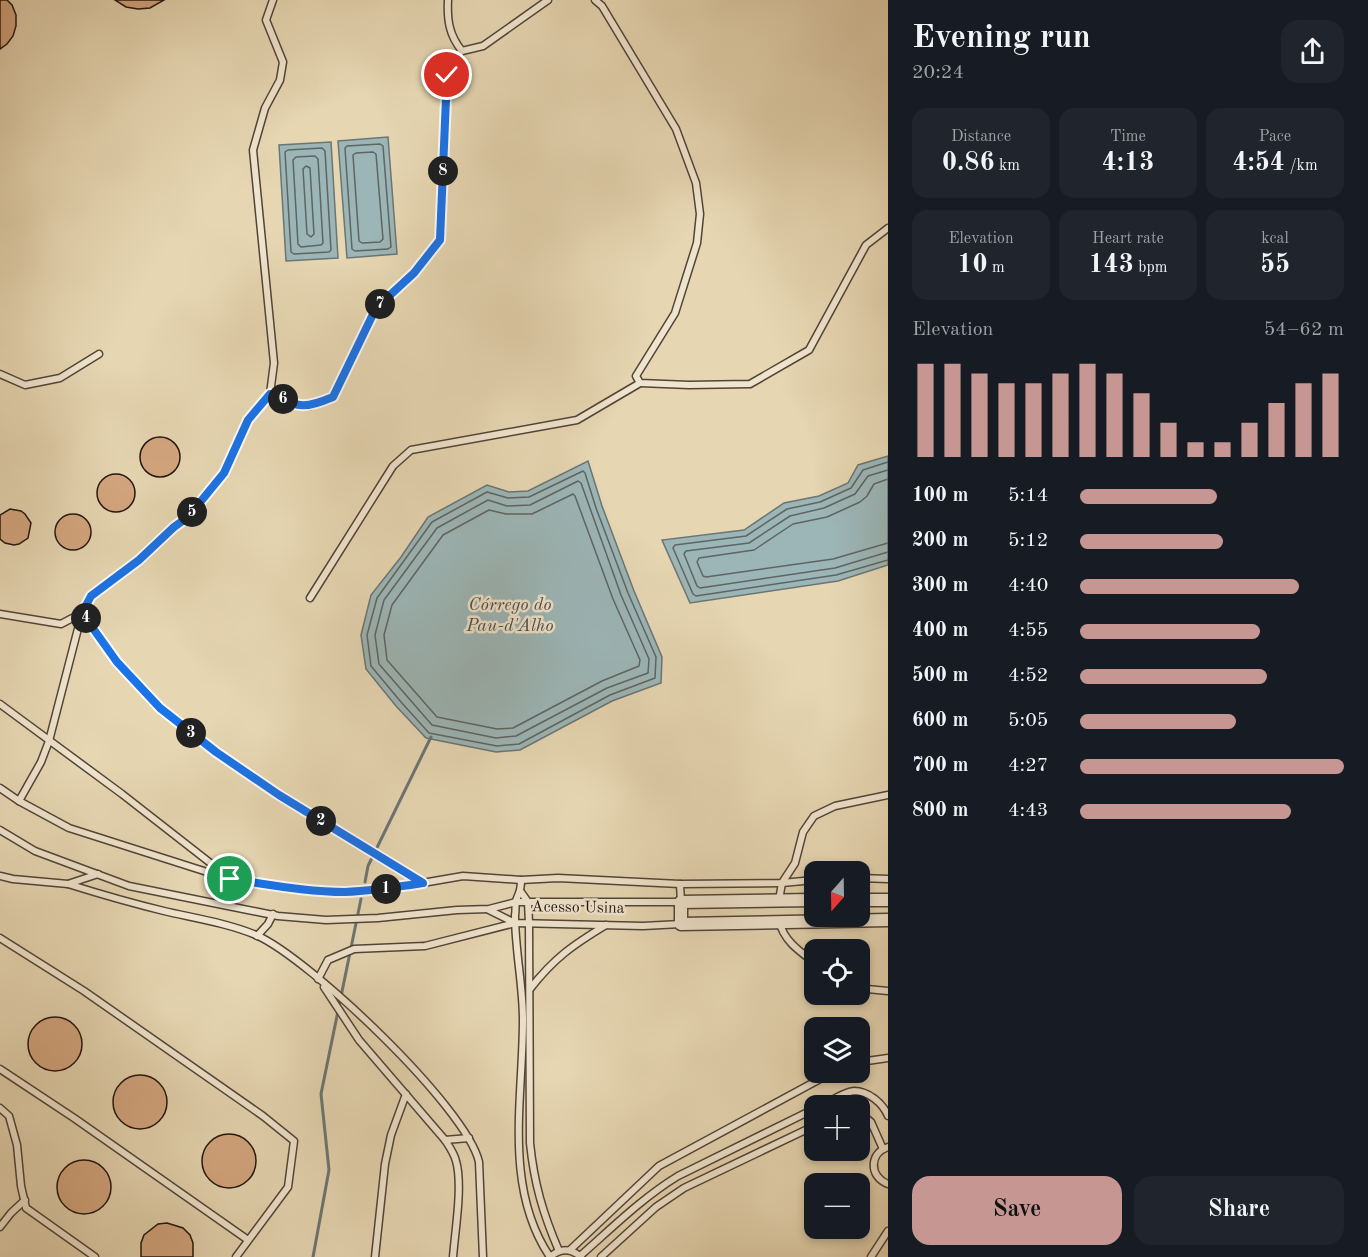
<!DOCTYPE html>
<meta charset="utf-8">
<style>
body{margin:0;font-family:"Old Standard TT",serif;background:#20242c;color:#f1f3f6;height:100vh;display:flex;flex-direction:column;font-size:22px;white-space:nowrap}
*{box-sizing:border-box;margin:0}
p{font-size:20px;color:#9ea1a6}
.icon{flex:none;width:33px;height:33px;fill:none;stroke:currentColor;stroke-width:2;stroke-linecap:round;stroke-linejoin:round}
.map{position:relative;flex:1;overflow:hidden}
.panel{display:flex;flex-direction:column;background:#171b24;width:480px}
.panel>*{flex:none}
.needle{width:39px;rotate:200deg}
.buttons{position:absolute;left:804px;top:861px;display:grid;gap:12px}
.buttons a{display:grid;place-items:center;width:66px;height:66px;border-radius:12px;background:#171b24;box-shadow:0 3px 9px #0003;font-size:30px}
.pin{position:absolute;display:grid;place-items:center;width:51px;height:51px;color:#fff;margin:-26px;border:3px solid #fff;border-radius:50%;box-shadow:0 2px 6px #0007}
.km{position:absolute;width:30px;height:30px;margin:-15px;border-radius:50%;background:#222;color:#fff;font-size:16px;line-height:30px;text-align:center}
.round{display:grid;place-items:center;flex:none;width:63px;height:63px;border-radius:18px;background:#20242c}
.head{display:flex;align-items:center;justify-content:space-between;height:102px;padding:0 24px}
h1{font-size:33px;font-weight:700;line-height:45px}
.figures{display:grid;grid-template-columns:repeat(3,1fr);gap:9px;height:102px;padding:6px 24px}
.figures div{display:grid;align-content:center;border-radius:15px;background:#20242c;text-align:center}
.figures b{font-size:26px;font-weight:700}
.figures small{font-size:16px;font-weight:400}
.figures p{font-size:16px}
.chart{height:168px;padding:12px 24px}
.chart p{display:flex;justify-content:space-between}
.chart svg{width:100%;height:108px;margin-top:6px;stroke:#c59692;stroke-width:6}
.button{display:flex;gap:12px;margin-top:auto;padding:12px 24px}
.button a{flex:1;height:69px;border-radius:18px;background:#c59692;color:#111;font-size:24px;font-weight:700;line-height:69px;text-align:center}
.button a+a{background:#20242c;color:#f1f3f6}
ul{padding:0 24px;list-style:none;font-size:20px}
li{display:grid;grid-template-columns:96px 72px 1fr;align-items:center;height:45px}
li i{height:15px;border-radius:8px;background:#c59692}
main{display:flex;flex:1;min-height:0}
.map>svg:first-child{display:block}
.water{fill:#9cb6b7;stroke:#6b7574;stroke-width:1.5}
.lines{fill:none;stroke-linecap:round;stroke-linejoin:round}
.shore{stroke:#5e6563;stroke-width:1.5}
.stream{stroke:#6b7574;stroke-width:3}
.building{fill:#d4a67f;stroke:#21140f;stroke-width:1.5}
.lane-casing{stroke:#524438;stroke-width:9}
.street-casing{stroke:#524438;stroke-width:15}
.lane{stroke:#efe4cd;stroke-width:6}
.street{stroke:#efe4cd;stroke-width:12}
.route-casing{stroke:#fff;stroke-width:12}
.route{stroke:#1a73e8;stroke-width:8}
.labels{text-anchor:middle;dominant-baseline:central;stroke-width:5;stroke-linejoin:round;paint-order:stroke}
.street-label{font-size:16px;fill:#21140f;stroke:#efe4cd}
.water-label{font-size:18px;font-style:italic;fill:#4c4d4a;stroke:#efe4cd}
</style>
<main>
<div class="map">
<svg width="888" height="1257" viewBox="0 0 888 1257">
<rect width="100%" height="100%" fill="#e6d6b2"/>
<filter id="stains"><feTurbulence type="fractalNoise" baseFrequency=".00333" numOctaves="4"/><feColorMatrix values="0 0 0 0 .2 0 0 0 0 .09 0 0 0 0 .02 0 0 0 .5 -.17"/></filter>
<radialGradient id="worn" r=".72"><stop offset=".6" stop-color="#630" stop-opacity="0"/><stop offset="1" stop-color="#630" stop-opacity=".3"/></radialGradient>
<g class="water">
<polygon points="388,137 397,254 347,258 338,141"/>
<polygon points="331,142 338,258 286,261 279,145"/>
<polygon points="888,456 888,565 838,581 690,603 662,540 744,530 784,503 819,496 848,483 858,465"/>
<polygon points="588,461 602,506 634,591 662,657 661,683 612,701 520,750 496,752 426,738 396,706 366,669 361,635 371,595 401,557 428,517 487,485 509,492 528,491"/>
</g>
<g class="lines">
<g class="shore">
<polygon points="380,144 383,146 391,247 388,249 355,251 352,249 345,148 347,146"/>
<polygon points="322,148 325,151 331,250 329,252 294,254 291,252 285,152 288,150"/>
<polygon points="373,152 376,154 383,239 380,242 362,243 359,241 353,155 356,153"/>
<polygon points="315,156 318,159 323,243 321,245 301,247 298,244 293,160 296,157"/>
<polygon points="306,166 310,168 314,234 311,237 307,234 303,169"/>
<polyline points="888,462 863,470 851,488 820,502 787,509 746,536 675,545 673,548 693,594 696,596 836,575 888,560"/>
<polyline points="888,470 868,476 855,494 824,508 790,516 749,543 686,551 684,554 697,586 700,588 835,568 888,552"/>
<polygon points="583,471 585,473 596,508 628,593 656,657 655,678 610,695 519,744 497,746 429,733 401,702 371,666 367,635 377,598 432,522 487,492 508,498 529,497"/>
<polyline points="888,479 874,484 867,496 860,502 827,517 793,524 754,550 699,558 697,562 703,576 706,577 833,559 888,543"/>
<polygon points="578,481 581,483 621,595 649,659 648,673 607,688 516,736 496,738 432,725 379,664 375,635 384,600 437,528 488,500 507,506 530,505"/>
<polygon points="573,494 575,496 613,599 640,660 639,666 602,681 513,728 497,729 437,717 387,660 384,635 392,605 443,535 489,510 506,514 532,514"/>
</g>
<g class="stream">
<polyline points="365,882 368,866 431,737"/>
<polyline points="313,1257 329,1170 321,1094 361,899"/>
</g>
</g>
<g class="building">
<polygon points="0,0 7,0 12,5 16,15 16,26 13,36 7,44 0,49"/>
<polygon points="115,0 164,0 150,8 138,9 126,7"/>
<circle cx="160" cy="457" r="20"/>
<circle cx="116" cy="493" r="19"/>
<polygon points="10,509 21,511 25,514 31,523 28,538 19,544 14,545 5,543 0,539 0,515"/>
<circle cx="73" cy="532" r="18"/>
<circle cx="55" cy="1044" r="27"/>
<circle cx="140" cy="1102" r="27"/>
<circle cx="229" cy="1161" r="27"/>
<circle cx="84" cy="1187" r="27"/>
<polygon points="167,1223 183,1228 190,1235 193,1243 193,1257 141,1257 141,1243 144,1235 158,1224"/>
</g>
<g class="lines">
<g class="lane-casing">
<g id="lane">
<path d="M 448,0 C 447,20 449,35 462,51"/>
<polyline points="595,0 602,6 676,129 696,183 700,214 697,243 675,313 636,376 640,383 689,385 750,384 809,350 866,245 888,228"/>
<polyline points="0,374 25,385 60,378 99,354"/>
<polyline points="270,394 297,405 310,406 333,397 376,308 414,273 440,240 447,75 452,60 462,51 483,46 548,0"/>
<polyline points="310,598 393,466 411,450 577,420 640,383"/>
<polyline points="82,613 117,662 160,708 216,752 279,795 423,883"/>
<polyline points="0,614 61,624 82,613 91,595 139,560 174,527 188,517 224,473 248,420 270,394 274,363 253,150 265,108 280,80 283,62 266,20 273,0"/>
<polyline points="0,704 122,794 227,876"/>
<polyline points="0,788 19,801 69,828 229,879 311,890 344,892 382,890 463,876 521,880 558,878 680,884 782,883 814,880"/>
<polyline points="19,801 41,762 49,741 82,613"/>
<polyline points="0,830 35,851 129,886 278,916 326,920 378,918 457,910 489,909 516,902 681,902 680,884"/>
<polyline points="0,876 13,879 68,884 98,874"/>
<polyline points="860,878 888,879"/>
<path d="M 521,880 C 521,893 519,891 516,901 C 515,905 516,911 515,915 C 515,950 523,985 523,1020 C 523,1099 503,1187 550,1257"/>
<path d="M 68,884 C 100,894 131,903 164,911 C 194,918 227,923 256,935 C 309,958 467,1108 479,1162 L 483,1257"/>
<path d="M 521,892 L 528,902 L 529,923 L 530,1143 C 534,1183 543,1214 559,1251"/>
<polyline points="779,900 782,883 795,863 803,832 814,816 835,806 888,795"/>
<polyline points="489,910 515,923 643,926 681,924"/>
<path d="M 779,921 C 784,941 799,951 814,962"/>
<polyline points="257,936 268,924 273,914"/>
<polyline points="0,938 84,991 263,1116 294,1141 288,1187 236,1257"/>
<polyline points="318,979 328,960 354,949 425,946 515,923"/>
<polyline points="860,986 867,989 888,991"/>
<path d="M 324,987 L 359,1040 L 445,1140 C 449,1146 454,1153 456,1161 C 463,1185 455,1231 453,1257"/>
<path d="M 530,989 C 554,958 573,945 606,925"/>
<polyline points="860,1062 888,1058"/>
<polyline points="0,1069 74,1118 248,1240"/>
<path d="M 822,1106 C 831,1101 843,1092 854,1091 C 868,1091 883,1103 888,1116"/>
<polyline points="0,1108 9,1116 17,1145 21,1186 26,1208 95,1257"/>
<polyline points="860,1113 871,1122 883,1149"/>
<polyline points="445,1140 469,1138"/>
<path d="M 888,1147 C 869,1153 869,1177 888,1184"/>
<polyline points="0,1227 11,1213 25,1200"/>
<polyline points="570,1250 659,1166 833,1072"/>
<path d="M 580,1256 C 612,1228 642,1198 678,1176 L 814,1109"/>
<polyline points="375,1257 385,1164 391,1135 406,1094"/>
<path d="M 550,1257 C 560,1248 571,1248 581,1257"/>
<polyline points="601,1257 656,1207 684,1188 814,1126"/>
<polyline points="871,1257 888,1231"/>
</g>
</g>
<g class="street-casing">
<g id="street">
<polyline points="814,900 681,902 681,924 888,920"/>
<polyline points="860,900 888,900"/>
</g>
</g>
<use href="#lane" class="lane"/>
<use href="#street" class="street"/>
</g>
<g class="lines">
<g class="route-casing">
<path id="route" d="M 230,879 C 267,884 306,892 345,892 C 371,891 397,887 423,883 L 279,795 L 216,752 L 160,708 L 117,662 L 82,613 L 91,596 L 139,560 L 174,527 L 188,517 L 224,473 L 248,420 L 270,394 C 300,407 302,410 333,397 L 376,308 L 414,273 L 440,240 L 447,75"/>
</g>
<use href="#route" class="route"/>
</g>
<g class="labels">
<g class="street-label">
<text transform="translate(578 908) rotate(1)">Acesso Usina</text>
</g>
<g class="water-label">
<text x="510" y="605">Córrego do<tspan x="510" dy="21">Pau-d'Alho</tspan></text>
</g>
</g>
<rect width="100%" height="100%" filter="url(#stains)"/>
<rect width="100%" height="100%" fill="url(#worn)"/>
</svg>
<div class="buttons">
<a><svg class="needle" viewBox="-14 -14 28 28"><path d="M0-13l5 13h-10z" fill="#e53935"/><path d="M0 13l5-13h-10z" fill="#9ea1a6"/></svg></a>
<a><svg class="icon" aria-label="locate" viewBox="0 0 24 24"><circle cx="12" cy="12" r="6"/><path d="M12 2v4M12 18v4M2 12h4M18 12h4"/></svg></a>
<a><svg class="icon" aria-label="layers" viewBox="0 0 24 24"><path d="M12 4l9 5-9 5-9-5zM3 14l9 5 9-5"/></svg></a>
<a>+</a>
<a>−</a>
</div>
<div class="pin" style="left:230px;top:879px;background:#1e9e55"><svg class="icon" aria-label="arrive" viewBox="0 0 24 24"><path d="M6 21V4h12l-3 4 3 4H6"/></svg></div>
<div class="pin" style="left:447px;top:75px;background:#d93025"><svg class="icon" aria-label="check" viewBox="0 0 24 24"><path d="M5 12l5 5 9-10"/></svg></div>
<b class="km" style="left:386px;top:889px">1</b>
<b class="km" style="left:321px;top:821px">2</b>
<b class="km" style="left:191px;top:733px">3</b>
<b class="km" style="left:86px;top:618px">4</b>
<b class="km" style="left:192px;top:512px">5</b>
<b class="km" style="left:283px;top:399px">6</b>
<b class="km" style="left:380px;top:304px">7</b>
<b class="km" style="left:443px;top:171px">8</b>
</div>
<section class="panel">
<div class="head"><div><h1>Evening run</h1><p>20:24</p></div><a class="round"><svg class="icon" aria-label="share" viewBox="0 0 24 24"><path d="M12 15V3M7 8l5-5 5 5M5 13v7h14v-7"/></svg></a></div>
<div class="figures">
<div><p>Distance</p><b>0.86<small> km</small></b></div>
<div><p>Time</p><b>4:13</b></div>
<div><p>Pace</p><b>4:54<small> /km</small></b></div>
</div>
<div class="figures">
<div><p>Elevation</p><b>10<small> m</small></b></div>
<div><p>Heart rate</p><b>143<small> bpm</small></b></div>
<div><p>kcal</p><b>55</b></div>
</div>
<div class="chart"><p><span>Elevation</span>54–62 m</p>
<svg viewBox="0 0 160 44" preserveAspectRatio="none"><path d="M5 44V6M15 44V6M25 44V10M35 44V14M45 44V14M55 44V10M65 44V6M75 44V10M85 44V18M95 44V30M105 44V38M115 44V38M125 44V30M135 44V22M145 44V14M155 44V10"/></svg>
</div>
<ul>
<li><b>100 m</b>5:14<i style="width:52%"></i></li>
<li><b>200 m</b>5:12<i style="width:54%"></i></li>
<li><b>300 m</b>4:40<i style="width:83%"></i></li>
<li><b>400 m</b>4:55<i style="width:68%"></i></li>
<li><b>500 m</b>4:52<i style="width:71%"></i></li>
<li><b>600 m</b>5:05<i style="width:59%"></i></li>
<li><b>700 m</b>4:27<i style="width:100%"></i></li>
<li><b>800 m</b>4:43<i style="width:80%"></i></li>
</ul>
<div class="button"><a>Save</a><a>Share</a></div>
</section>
</main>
